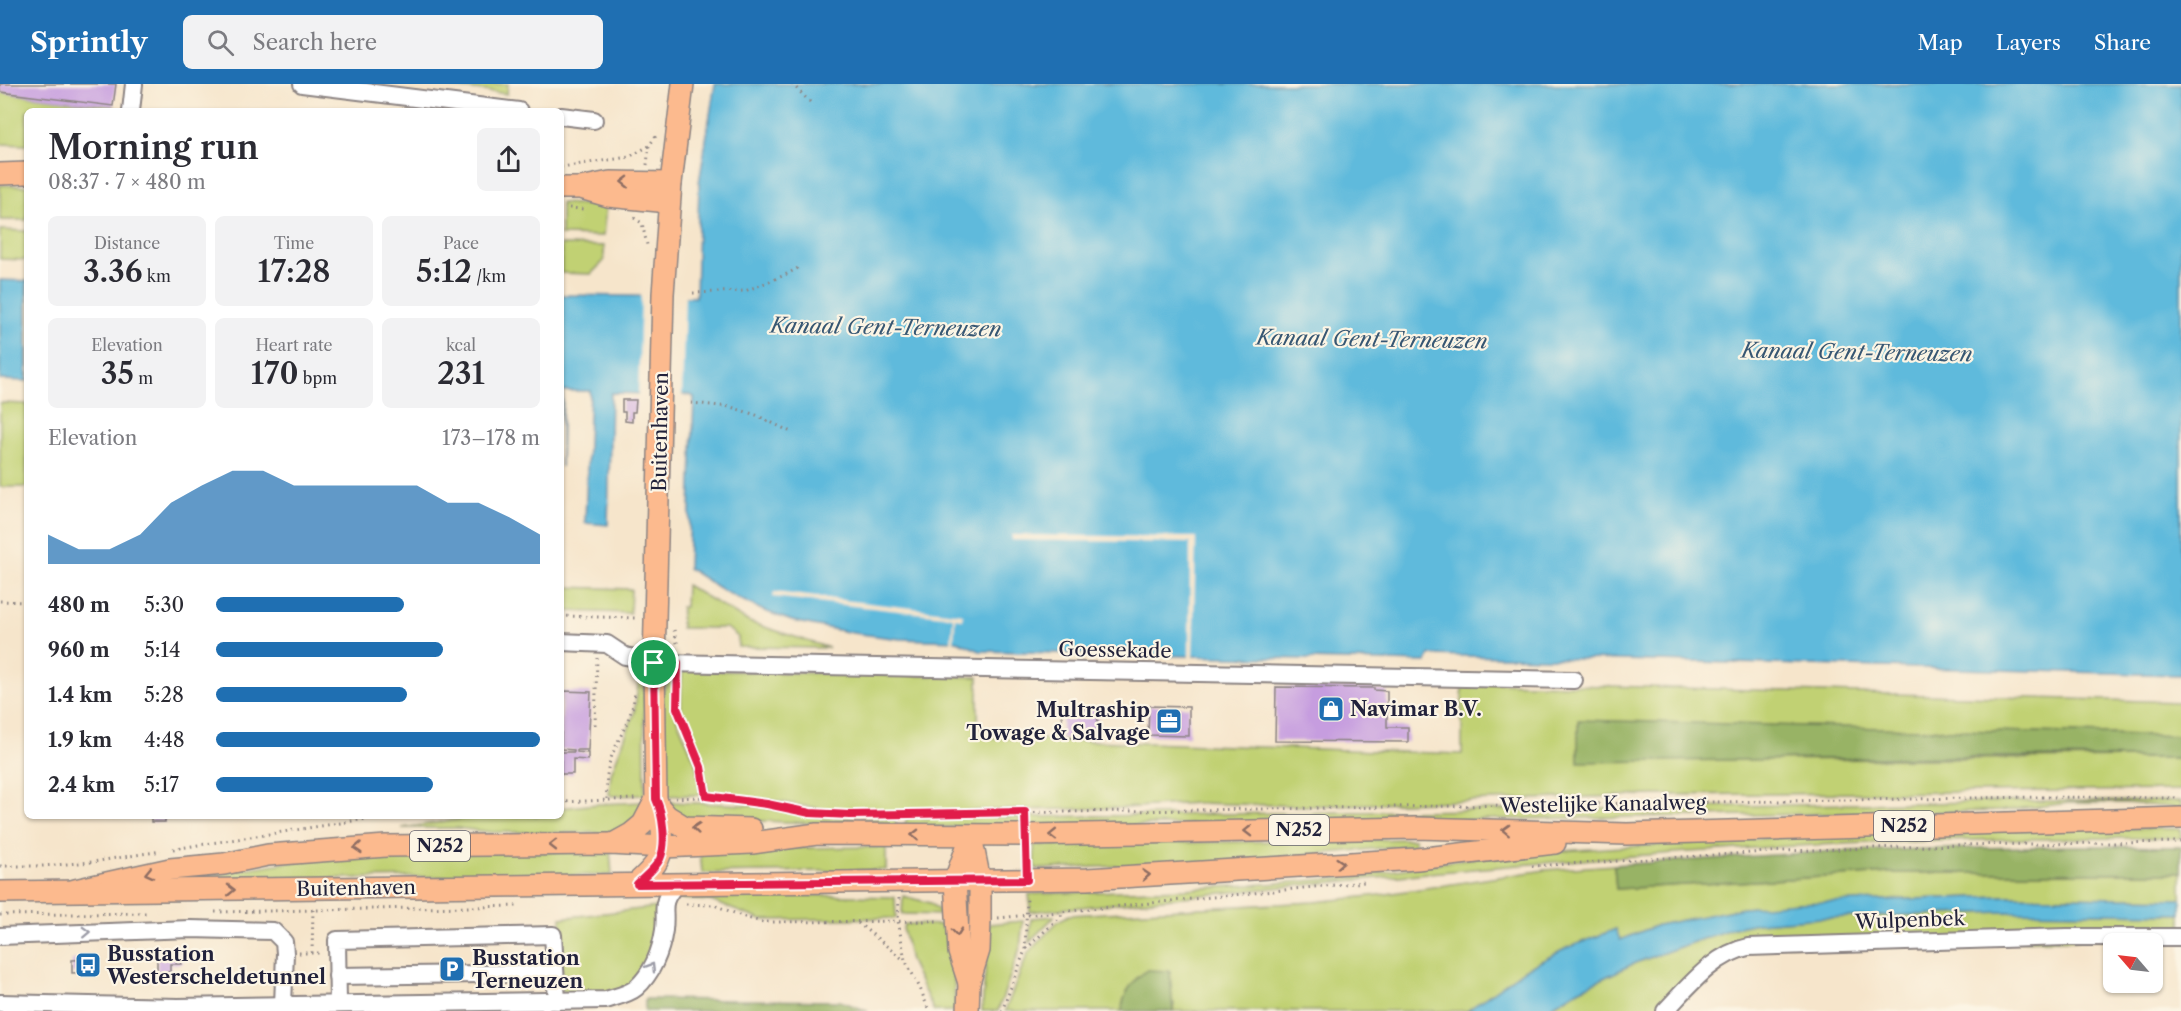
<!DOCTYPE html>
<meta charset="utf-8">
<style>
body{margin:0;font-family:"Libre Caslon Text",serif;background:#f2f2f3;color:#2b2b33;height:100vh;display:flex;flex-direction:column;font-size:22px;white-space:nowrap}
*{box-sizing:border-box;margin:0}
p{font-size:20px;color:#7c7c81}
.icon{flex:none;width:33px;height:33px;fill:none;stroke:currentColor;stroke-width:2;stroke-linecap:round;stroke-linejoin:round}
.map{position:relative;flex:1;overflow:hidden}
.drawer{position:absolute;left:24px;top:24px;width:540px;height:711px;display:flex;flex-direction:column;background:#fff;border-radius:9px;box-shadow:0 2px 4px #0004}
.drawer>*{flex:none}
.needle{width:39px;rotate:298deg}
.fabs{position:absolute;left:2103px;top:849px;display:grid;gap:12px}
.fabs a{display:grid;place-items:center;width:60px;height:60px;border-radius:9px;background:#fff;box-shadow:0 2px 4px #0004;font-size:30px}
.pin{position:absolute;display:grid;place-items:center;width:51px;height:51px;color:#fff;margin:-26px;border:3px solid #fff;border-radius:50%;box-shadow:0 2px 6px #0007}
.round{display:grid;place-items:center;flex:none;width:63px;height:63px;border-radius:9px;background:#f2f2f3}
.overview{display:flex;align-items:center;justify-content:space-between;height:102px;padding:0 24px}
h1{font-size:33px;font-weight:600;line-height:45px}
.figures{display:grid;grid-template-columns:repeat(3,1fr);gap:9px;height:102px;padding:6px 24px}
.figures div{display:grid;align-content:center;border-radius:9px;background:#f2f2f3;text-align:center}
.figures b{font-size:30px;font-weight:600}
.figures small{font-size:16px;font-weight:400}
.figures p{font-size:16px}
.chart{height:168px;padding:12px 24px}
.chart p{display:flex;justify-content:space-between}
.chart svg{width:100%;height:108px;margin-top:6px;fill:#1f6fb2;opacity:.7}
ul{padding:0 24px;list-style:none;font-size:20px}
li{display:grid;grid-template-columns:96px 72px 1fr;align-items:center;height:45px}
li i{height:15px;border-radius:8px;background:#1f6fb2}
header{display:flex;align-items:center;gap:36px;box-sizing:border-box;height:84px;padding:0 30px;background:#1f6fb2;color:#fff}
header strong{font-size:28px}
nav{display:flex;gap:33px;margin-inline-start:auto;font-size:21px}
.search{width:420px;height:54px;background:#f2f2f3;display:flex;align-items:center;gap:15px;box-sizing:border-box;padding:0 21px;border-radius:9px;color:#7c7c81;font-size:22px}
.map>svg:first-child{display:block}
.green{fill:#c1d173;stroke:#727a57;stroke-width:1.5}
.forest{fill:#98b365;stroke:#5d6a50;stroke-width:1.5}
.water{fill:#5ebadc;stroke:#406e8c;stroke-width:1.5}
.pier{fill:#f6e5cb}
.building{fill:#c69ddf}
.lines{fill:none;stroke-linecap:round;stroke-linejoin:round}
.minor-casing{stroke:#8c8483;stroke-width:20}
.major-casing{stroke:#8c8483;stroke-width:24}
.path{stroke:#8c8483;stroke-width:3;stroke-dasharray:1.5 4.5;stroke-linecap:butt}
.minor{stroke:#fff;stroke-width:16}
.major{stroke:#fcba8e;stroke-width:21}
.oneway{stroke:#8f6e64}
.oneway2{stroke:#9c9ca7}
.route-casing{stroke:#fff;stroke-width:12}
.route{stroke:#e11d48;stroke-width:8}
.labels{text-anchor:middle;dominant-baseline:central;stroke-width:4.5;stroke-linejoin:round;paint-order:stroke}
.shield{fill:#fcf5e5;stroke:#63616e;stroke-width:1.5}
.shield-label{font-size:18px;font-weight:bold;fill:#22223b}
.street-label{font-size:20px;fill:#22223b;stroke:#fcf5e5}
.poi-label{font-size:20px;font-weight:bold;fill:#22223b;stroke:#fcf5e5;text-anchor:start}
.water-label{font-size:21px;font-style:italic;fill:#375773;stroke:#fcf5e5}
</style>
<header>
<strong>Sprintly</strong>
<div class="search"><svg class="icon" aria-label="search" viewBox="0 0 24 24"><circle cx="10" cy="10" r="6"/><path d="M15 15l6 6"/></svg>Search here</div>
<nav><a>Map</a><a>Layers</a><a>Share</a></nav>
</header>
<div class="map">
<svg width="2181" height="927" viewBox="0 0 2181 927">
<rect width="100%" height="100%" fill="#fcf5e5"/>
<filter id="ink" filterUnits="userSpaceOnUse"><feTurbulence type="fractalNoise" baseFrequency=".0167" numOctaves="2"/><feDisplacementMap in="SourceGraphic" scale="12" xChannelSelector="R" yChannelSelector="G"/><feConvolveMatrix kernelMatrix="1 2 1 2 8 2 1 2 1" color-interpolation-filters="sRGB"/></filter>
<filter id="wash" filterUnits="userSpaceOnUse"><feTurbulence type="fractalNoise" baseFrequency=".008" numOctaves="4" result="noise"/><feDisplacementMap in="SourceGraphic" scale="24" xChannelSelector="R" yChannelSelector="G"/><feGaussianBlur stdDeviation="1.35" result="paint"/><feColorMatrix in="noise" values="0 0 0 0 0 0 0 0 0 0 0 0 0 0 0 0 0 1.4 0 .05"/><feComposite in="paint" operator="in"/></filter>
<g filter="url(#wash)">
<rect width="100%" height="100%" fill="#f6e5cb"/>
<g class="green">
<polygon points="426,0 508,0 507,10"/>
<polygon points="0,8 113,22 118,27 27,27 27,61 0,60"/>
<polygon points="0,101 27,102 27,136 0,136"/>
<polygon points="561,119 606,122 603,152 561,151"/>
<polygon points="0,146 27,147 27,176 0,175"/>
<polygon points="561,161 604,162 604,177 591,190 561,189"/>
<polygon points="0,319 27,320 27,403 0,403"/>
<polygon points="686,501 749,538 829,564 738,563 738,553 727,544 681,544 681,523 685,523"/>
<polygon points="561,503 631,505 630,529 561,527"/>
<polygon points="682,586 978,593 978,653 1462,670 1462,598 2181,618 2181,652 1578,637 1696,676 2181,674 2181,706 1653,711 1306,722 1196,719 1123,724 845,729 775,717 712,710 708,707 699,669 683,634 681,623"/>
<polygon points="640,588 644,588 645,711 612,712 609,710 611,689 634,630"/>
<polygon points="675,590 674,618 676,633 697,682 701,711 665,712 663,608 668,598"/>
<polygon points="2054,717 2181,717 2181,724 2126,719 2069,719 1999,727 1029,743 1028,733"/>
<polygon points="643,718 639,732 627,745 601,749 490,748 457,744 402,744 480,732 561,732 561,724 598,720"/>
<polygon points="669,718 749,721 826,734 895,735 896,743 764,737 706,739 688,737 674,727"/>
<polygon points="1017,733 1021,737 1022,743 904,743 907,734"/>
<path d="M 2100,744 L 2181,745 L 2181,754 C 2017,754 1852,757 1688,768 C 1468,783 1249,807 1030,828 L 1029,810 L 1186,805 L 1268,800 L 1353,793 L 1464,775 L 1575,766 L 1850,749 Z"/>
<polygon points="1415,755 1415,761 1216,779 1035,785 1034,761"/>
<polygon points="886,763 886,786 702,789 700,765"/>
<polygon points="610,767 612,791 171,796 310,775 417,769"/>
<polygon points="1614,781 1616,805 1891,789 2181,789 2181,815 2005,812 1880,816 1743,824 1658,841 1619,856 1616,845 1567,864 1524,886 1467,927 1173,927 1174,919 1137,893 1126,911 1122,927 1005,927 1028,869 1057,838 1069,831 1315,818 1380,811 1545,786"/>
<polygon points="715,809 895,813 896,834 761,836 711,817 678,815 686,810"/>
<polygon points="903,812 930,819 944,831 902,830"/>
<polygon points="658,823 656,857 645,888 621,909 562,908 561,834"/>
<polygon points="2004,828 2181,830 2181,854 1732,861 1660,927 1545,927 1578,906 1635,879 1733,844 1757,839 1821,834"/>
<polygon points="1054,832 1053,834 1029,858 1031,834"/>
<polygon points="1023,837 1020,864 998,927 982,927 989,840"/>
<polygon points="905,840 947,841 954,889 955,927 934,927 910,877 903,844"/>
</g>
<g class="forest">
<polygon points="1578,636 2181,652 2181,674 1976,673 1578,678"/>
<polygon points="2079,762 2181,763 2181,789 1891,789 1616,805 1614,781 1837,767"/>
<path d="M 1147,886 L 1170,887 L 1173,927 L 1122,927 C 1122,910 1134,895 1147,886 Z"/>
<polygon points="645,915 840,917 868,927 645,927"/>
</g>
<g class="water">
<polygon points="715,0 2181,0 2181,591 1430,571 1426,578 980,567 957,557 900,555 853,549 792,537 762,526 722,506 688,484 694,313 690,311 611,309 608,441 585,439 590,307 563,307 561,383 561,211 696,213 699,99"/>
<polygon points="0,196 27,197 27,297 0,296"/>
<polygon points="2005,812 2181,815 2181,830 2004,828 1821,834 1757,839 1733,844 1635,879 1578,906 1544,927 1467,927 1524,886 1567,864 1616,845 1620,856 1658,841 1743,824 1797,819"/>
</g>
<g class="pier">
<polygon points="641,211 685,211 682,314 638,312"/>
<polygon points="1012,451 1196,453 1193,574 1189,574 1190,459 1012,456"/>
<polygon points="774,508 963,530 962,535 955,534 954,560 951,560 953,533 773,513"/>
</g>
<g id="blocks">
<g class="building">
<polygon points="0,0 116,0 113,22 0,8"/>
<polygon points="622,316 636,316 635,328 632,328 632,338 625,337 625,328 622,328"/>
<polygon points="1276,603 1374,604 1374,606 1387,607 1387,643 1408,643 1408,658 1275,657"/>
<polygon points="562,607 591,608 588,666 577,666 577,668 588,669 588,676 573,675 573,690 561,690 561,668 574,668 574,666 561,665"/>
<polygon points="1149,622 1189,623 1189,652 1148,651"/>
<polygon points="1062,624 1098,625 1097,654 1062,654"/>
<rect x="151" y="732" width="14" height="6"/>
<polygon points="182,874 182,880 170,880 170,888 157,888 157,875"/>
<polygon points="97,875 98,888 72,889 72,876"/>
</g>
</g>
</g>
<g filter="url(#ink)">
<use href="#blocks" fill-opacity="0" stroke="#8c8483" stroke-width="1.5"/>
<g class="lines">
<g class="minor-casing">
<g id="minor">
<polyline points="302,0 519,27"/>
<polyline points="131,27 134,0"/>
<polyline points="561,32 594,36"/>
<polyline points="561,558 607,560 625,572 664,579 1574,596"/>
<polyline points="0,852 190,845 273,847 284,858 285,869 283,921"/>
<polyline points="337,892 555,889"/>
<path d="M 0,919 L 178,923 L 606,916 C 615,913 629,910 636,904 C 652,890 661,867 664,846 C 667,821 658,822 677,799"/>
<polyline points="338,920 337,856 553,851 557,917"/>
<path d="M 1665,927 C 1689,902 1714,870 1748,863 L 2067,853 L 2181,853"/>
</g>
</g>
<g class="major-casing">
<g id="major">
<polyline points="0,90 27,89"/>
<polyline points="561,104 580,104 610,98 671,99"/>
<polyline points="584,105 608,112 669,118"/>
<polyline points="660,724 667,732 685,743 751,745"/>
<polyline points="613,760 631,750 643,740 656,715"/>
<path d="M 637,799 C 659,779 664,773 662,742 C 661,732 660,724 656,715 L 654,579 L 663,210 L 671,99 L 683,0"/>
<polyline points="75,806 170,785 224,780 268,771 386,762 611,760 663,763 752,759 817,750 1027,751 1417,744 1627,750 2181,734"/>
<polyline points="0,808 1087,795 1417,775 1555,759"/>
<polyline points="969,899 959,868 955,796 971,752"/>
<polyline points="968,927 969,899 979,866 980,836 980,797 971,752"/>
</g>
</g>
<g class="path">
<polyline points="792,0 813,21"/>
<polyline points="647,81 649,62"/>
<polyline points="561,83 629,73 649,62 657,50"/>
<polyline points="569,124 583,125"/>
<polyline points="634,134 642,139 647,161"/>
<polyline points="693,209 745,207 785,191 800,183"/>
<polyline points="691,319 731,323 756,331 791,348"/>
<polyline points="0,517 27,518"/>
<polyline points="561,532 637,534"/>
<polyline points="674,546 678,563"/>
<polyline points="678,593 677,624 701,683 706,713"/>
<polyline points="595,641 597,574"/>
<path d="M 675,714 C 706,712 737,714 768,720 C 790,724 810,729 832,730"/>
<path d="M 607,715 C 606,702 606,689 610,677 C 618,653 633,634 635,608"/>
<polyline points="561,718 636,715"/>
<polyline points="932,730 2041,713 2179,714"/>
<polyline points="173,765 385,732"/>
<polyline points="0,782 42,782 92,778 161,767"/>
<polyline points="1532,782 1785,767 1959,761 2181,758"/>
<polyline points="899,814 898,837 905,876 920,904 929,927"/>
<polyline points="686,820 714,821 747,834 763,838 940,837"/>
<polyline points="215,828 520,822"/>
<polyline points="0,831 146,829"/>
<polyline points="998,834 1365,798"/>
<polyline points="858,839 904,876"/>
<polyline points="1026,865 1065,828"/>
<polyline points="299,869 323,869"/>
<polyline points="312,869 313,826"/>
<polyline points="1002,927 1025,866 1027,814"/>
</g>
<use href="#minor" class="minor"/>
<use href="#major" class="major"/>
</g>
<defs><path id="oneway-chevron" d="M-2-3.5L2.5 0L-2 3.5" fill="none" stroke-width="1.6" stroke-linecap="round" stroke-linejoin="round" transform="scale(1.5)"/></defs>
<g class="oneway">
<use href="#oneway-chevron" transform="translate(625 98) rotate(-179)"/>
<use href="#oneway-chevron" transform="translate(696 744) rotate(-174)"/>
<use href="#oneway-chevron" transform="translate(1506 746) rotate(-178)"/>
<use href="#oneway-chevron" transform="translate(1248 747) rotate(179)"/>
<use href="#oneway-chevron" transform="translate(915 751) rotate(-179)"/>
<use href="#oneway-chevron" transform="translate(1053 751) rotate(179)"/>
<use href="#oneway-chevron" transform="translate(553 761) rotate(180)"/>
<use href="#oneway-chevron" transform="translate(358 764) rotate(176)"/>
<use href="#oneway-chevron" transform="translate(1340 779) rotate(-4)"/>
<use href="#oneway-chevron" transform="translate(149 789) rotate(167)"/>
<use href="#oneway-chevron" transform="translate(1146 791) rotate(-4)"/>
<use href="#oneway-chevron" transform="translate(231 806) rotate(-1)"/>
<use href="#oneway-chevron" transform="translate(957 848) rotate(85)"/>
</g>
<g class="oneway2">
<use href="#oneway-chevron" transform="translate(86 848) rotate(-2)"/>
<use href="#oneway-chevron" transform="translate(651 883) rotate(-59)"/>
</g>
</g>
<g class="lines" filter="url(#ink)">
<g class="route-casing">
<path id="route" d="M 654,579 L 678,579 L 677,624 L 701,683 L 706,712 L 767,720 L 810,729 L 850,731 L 1025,728 L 1027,796 L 637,800 C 645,792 655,785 660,775 C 667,760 663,730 656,715 Z"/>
</g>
<use href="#route" class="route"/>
</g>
<defs>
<g id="shop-square" transform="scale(1.35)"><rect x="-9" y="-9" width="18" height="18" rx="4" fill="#1f6fb2" stroke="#fcf5e5"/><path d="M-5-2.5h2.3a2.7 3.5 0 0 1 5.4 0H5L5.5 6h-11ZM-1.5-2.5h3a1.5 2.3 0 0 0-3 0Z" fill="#fff"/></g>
<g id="office-square" transform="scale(1.35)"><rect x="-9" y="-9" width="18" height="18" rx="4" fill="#1f6fb2" stroke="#fcf5e5"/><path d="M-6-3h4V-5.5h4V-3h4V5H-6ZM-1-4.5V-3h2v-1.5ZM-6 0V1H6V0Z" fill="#fff"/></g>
<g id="bus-square" transform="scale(1.35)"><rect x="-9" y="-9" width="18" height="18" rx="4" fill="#1f6fb2" stroke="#fcf5e5"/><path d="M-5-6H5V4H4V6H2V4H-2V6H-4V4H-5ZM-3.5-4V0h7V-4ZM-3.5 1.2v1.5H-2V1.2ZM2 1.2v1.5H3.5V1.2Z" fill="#fff"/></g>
<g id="parking-square" transform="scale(1.35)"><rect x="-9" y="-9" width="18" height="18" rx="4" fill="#1f6fb2" stroke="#fcf5e5"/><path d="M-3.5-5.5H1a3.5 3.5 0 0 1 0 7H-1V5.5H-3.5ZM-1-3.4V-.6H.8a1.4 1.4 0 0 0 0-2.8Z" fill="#fff"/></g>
</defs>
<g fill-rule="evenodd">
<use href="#shop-square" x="1331" y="625"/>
<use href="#office-square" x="1169" y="637"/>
<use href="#bus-square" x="88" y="881"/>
<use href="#parking-square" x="452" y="885"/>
</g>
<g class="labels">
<g class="shield">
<rect x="1874" y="727" width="60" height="30" rx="4.5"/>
<rect x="1269" y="731" width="60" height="30" rx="4.5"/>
<rect x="410" y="747" width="60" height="30" rx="4.5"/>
</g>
<g class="shield-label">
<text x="1904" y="742">N252</text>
<text x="1299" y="746">N252</text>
<text x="440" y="762">N252</text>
</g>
<g class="street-label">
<text transform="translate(660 348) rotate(-89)">Buitenhaven</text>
<text transform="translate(1115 566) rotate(1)">Goessekade</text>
<text transform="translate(1603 720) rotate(-1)">Westelijke Kanaalweg</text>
<text transform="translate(356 804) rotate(-1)">Buitenhaven</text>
<text transform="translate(1910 836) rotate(-2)">Wulpenbek</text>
</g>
<g class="poi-label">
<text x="1350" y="625">Navimar B.V.</text>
<text x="1150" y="626" text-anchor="end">Multraship<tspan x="1150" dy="23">Towage &amp; Salvage</tspan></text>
<text x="107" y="870">Busstation<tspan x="107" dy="23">Westerscheldetunnel</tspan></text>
<text x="472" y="874">Busstation<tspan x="472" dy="23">Terneuzen</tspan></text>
</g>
<g class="water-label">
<text transform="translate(886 243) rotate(1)">Kanaal Gent-Terneuzen</text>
<text transform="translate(1372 255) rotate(1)">Kanaal Gent-Terneuzen</text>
<text transform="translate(1857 268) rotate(1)">Kanaal Gent-Terneuzen</text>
</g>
</g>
</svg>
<div class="fabs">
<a><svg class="needle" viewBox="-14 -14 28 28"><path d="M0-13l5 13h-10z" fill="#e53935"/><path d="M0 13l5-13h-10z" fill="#7c7c81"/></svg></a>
</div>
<div class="pin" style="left:654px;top:579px;background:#1e9e55"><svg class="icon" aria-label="arrive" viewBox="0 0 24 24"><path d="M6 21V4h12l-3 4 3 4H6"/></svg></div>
<section class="drawer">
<div class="overview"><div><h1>Morning run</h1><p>08:37 · 7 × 480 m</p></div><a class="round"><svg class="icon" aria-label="share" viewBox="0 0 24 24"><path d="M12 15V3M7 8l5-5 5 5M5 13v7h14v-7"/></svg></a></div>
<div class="figures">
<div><p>Distance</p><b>3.36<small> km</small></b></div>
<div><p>Time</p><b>17:28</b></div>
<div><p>Pace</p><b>5:12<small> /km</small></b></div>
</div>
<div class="figures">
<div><p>Elevation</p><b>35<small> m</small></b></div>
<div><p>Heart rate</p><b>170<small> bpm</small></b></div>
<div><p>kcal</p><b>231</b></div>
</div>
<div class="chart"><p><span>Elevation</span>173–178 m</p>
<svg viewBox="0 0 160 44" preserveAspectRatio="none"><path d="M0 44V32L10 38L20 38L30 32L40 19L50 12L60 6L70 6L80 12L90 12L100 12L110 12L120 12L130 19L140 19L150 25L160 32V44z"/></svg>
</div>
<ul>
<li><b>480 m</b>5:30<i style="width:58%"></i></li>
<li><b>960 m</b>5:14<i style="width:70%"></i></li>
<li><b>1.4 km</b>5:28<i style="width:59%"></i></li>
<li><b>1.9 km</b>4:48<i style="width:100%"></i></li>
<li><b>2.4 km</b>5:17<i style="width:67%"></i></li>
</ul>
</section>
</div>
